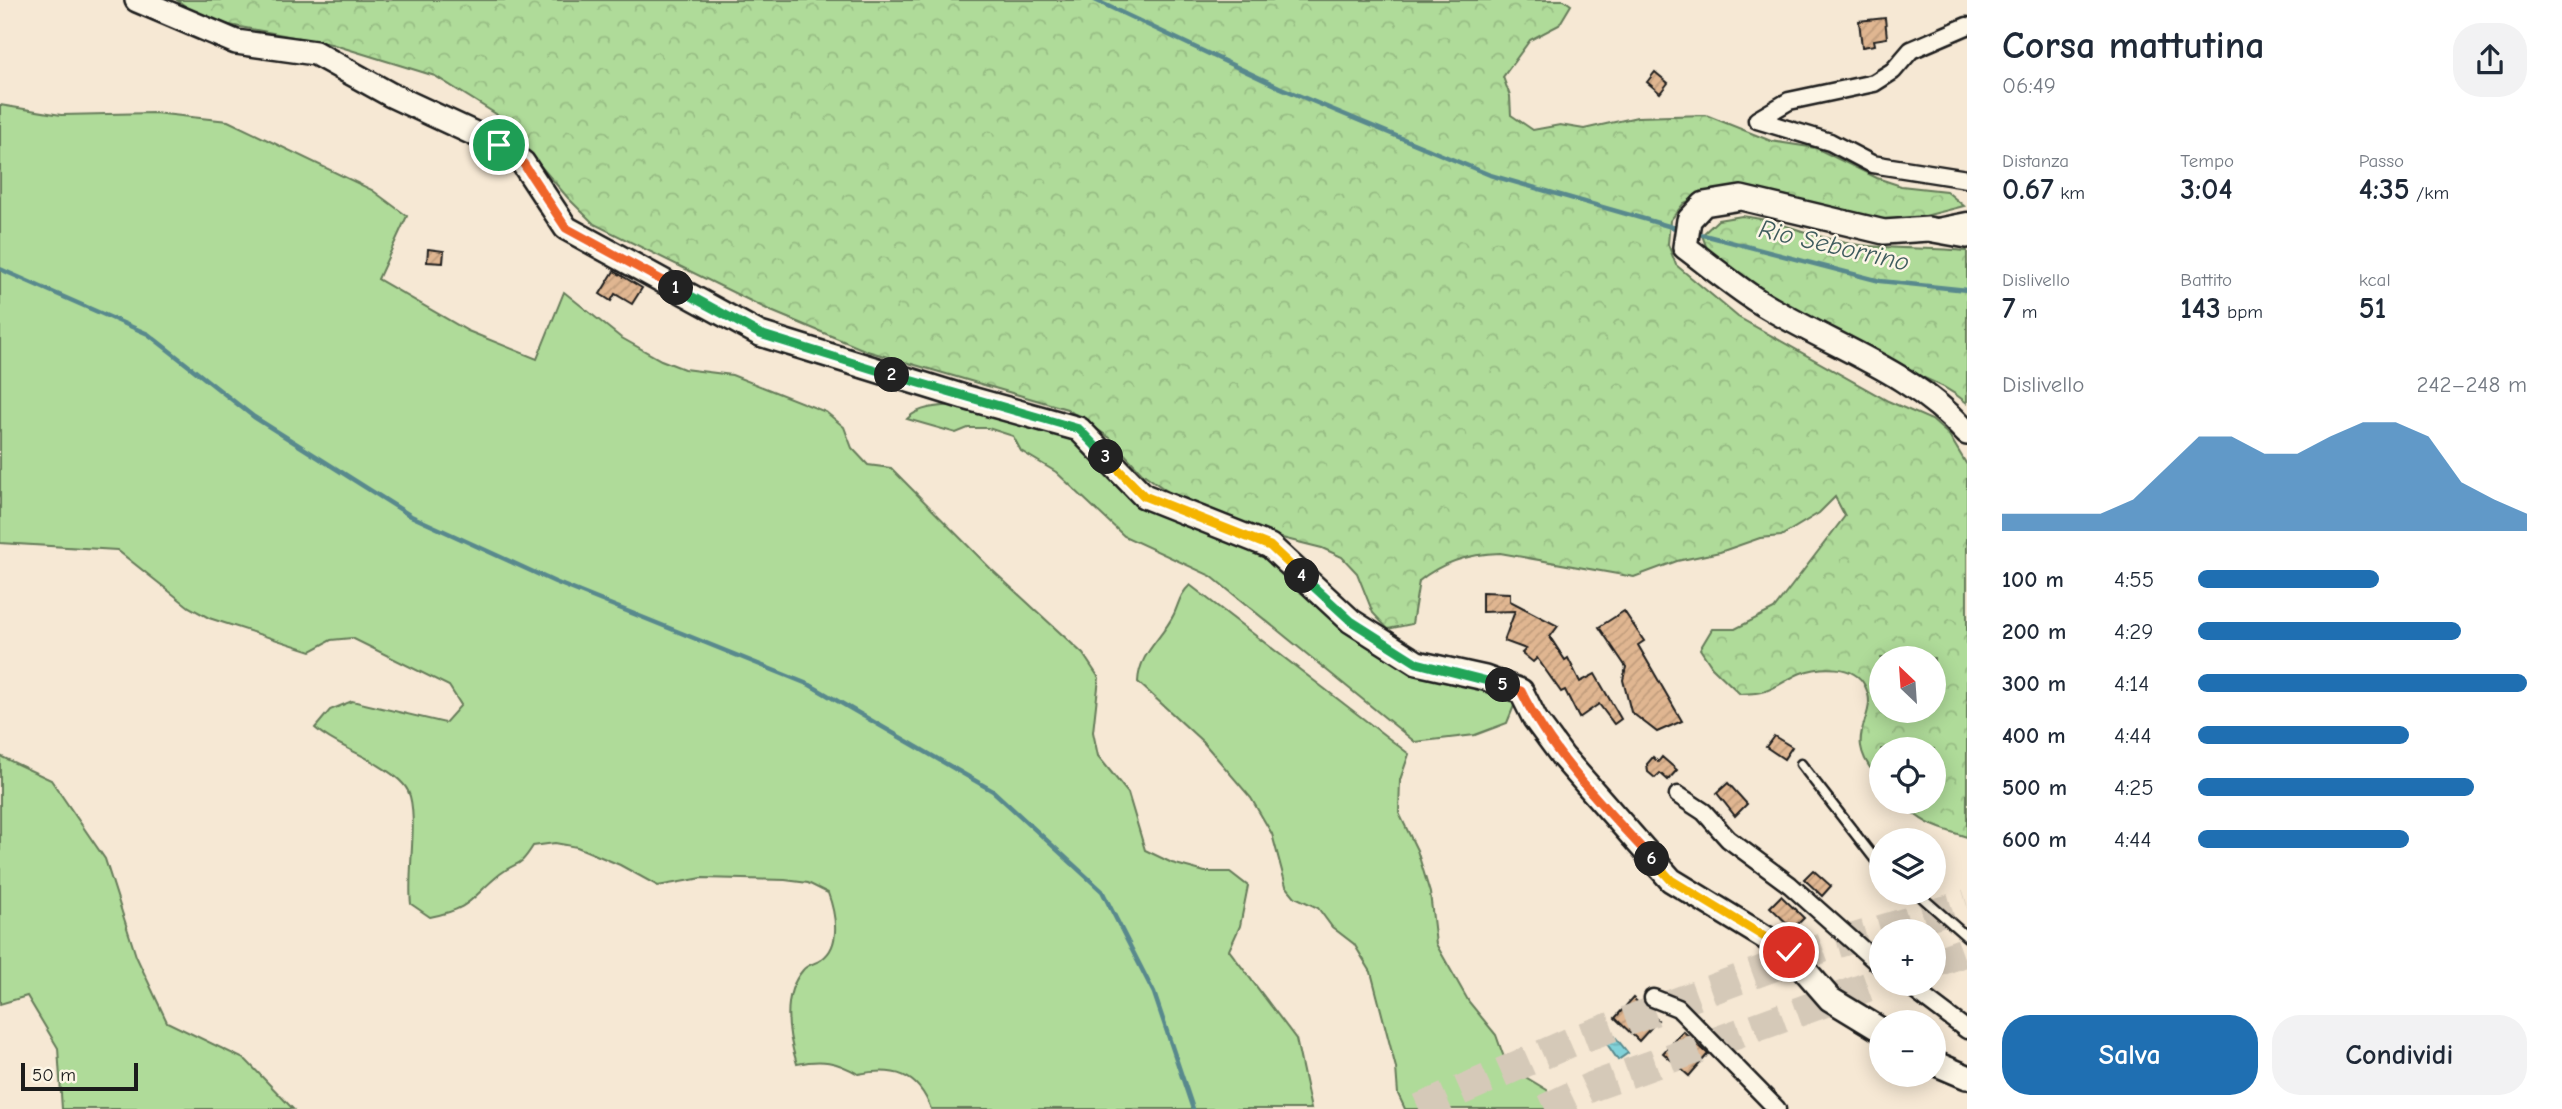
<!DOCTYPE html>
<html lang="it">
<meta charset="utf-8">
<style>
body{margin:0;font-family:"Comic Neue",sans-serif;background:#f2f2f3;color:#1f2937;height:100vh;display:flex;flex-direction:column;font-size:26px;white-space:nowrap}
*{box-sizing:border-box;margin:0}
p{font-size:23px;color:#747a83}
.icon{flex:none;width:38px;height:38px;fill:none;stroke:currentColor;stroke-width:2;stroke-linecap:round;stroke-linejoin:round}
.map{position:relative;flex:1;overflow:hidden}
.details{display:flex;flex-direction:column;background:#fff;width:595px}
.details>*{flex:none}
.needle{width:46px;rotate:335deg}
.tools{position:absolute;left:1869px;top:646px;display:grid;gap:14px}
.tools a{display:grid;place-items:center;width:77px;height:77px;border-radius:50%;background:#fff;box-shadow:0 4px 18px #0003;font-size:35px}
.scale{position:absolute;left:21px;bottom:18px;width:117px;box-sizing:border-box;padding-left:7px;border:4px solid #1c1c1c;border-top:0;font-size:19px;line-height:24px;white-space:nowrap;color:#1c1c1c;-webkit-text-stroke:5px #fcf5e5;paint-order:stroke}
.pin{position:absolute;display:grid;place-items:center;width:60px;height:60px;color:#fff;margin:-30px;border:4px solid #fff;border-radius:50%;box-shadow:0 2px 7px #0007}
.km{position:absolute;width:35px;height:35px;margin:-18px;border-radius:50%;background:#222;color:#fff;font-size:19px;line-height:35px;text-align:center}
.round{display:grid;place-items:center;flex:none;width:74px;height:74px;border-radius:28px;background:#f2f2f3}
.head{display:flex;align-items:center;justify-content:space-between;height:119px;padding:0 35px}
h1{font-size:38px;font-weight:700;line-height:52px}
.stats{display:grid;grid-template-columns:repeat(3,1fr);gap:10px;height:119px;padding:7px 35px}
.stats div{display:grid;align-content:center}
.stats b{font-size:30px;font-weight:700}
.stats small{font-size:19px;font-weight:400}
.stats p{font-size:19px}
.chart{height:196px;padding:14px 35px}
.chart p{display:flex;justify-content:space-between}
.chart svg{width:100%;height:126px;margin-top:7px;fill:#1f6fb2;opacity:.7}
.button{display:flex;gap:14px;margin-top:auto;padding:14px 35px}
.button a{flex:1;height:80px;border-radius:28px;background:#1f6fb2;color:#fff;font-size:28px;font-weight:700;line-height:80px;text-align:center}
.button a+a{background:#f2f2f3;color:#1f2937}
ul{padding:0 35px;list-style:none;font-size:23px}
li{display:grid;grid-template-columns:112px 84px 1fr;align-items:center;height:52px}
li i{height:18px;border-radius:9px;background:#1f6fb2}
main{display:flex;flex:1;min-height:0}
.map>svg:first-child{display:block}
.grass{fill:#afdb99;stroke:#667c5a;stroke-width:2}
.forest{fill:url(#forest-crowns);stroke:#667c5a;stroke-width:2;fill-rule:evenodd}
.water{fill:url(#water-waves);stroke:#59898d;stroke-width:2}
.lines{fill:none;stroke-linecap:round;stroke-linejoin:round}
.stream{stroke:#59898d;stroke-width:4.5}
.building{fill:url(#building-hatch);stroke:#1c1c1c;stroke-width:2}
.highway-tunnel{stroke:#d5c9b8;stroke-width:30;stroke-dasharray:30 15;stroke-linecap:butt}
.lane-casing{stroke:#1c1c1c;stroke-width:13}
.street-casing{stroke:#1c1c1c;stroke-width:21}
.secondary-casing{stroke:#1c1c1c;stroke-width:28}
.lane{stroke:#fcf5e5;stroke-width:8}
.street{stroke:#fcf5e5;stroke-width:16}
.secondary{stroke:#fcf5e5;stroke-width:23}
.split-1-casing{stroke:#fff;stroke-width:14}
.split-2-casing{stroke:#fff;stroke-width:14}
.split-3-casing{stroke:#fff;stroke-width:14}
.split-4-casing{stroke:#fff;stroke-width:14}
.split-5-casing{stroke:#fff;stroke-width:14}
.split-6-casing{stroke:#fff;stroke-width:14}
.split-7-casing{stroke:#fff;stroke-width:14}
.split-1{stroke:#f0652b;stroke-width:9}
.split-2{stroke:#22a559;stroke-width:9}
.split-3{stroke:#22a559;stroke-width:9}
.split-4{stroke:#f5b400;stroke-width:9}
.split-5{stroke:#22a559;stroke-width:9}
.split-6{stroke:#f0652b;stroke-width:9}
.split-7{stroke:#f5b400;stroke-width:9}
.labels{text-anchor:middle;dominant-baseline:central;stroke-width:5;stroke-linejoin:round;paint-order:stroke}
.water-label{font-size:26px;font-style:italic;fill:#3f5c5e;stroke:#fcf5e5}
</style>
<main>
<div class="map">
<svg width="1967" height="1109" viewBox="0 0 1967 1109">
<defs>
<pattern id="forest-crowns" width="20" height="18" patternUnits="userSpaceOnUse" patternTransform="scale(1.75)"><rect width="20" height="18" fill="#afdb99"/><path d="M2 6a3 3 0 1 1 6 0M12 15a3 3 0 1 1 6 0" fill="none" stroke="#96bb83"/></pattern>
<pattern id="water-waves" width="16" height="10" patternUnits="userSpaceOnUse" patternTransform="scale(1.75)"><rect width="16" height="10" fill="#81d2d9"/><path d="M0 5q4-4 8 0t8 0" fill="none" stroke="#6fb4ba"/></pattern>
<pattern id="building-hatch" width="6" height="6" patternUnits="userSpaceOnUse" patternTransform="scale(1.75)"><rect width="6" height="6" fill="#e0b691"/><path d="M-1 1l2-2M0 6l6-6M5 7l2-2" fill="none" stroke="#c09c7c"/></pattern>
</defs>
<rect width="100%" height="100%" fill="#f6e8d4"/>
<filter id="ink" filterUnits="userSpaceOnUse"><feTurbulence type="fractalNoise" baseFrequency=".0143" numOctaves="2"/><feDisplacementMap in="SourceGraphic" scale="14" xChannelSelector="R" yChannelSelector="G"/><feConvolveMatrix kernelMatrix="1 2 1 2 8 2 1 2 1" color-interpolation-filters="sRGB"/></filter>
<g filter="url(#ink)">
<g class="grass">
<path d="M 0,105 L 61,115 L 154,113 L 228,121 L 372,190 L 407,216 L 378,279 L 468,331 L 537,359 L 564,292 L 620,337 L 661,360 L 684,369 L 732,375 L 826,412 L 844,427 L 852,448 L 868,465 L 891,468 L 991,569 L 1083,654 L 1099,678 L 1093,732 L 1098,756 L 1128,793 L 1145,850 L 1172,863 L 1205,872 L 1230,872 L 1248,886 L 1240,926 L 1229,950 L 1296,1039 L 1311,1109 L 931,1109 C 918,1073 894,1067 858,1074 C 836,1061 822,1059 797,1064 C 788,1035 781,995 803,970 C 807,964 816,964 822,959 C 842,945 835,912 828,893 L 808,883 L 785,880 L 702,878 L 658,886 L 620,865 L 577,847 L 555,843 L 533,846 C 518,870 518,860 500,874 C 469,899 473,908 430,917 L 411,904 C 407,874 419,814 408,791 C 402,779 386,770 375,763 C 354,750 333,744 315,728 L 330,710 L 352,701 L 445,723 L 461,705 L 449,686 L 352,638 L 331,640 L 311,651 L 209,618 L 189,607 L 117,550 L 0,543 Z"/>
<path d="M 963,405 L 1076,436 L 1108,472 L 1265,553 L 1328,615 L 1518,696 L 1507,723 L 1475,735 L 1415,742 L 1211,576 L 1124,536 L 1056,472 L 1021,451 L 1013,436 L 988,428 L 968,428 L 956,433 L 907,419 C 920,405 945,406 963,405 Z"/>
<path d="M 1190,585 L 1409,754 L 1400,780 L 1399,813 L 1417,850 L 1430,893 L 1436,944 L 1469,1002 L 1496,1035 L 1507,1066 L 1547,1090 L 1565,1109 L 1405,1109 L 1398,1094 L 1396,1068 L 1371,972 L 1354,944 L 1332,927 L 1318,908 L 1295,897 L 1286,886 L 1272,834 L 1251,798 L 1203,742 L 1138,682 C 1139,653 1162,639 1174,614 C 1179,603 1180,594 1190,585 Z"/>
<polygon points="0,756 51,780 105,859 136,956 167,1022 246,1060 293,1109 62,1109 58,1048 27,996 0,1004"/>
</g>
<g class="forest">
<path d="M 177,0 L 1564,0 L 1571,5 L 1559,25 L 1530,40 L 1503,77 L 1510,96 L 1511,115 L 1533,130 L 1560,125 L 1584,129 L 1637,117 L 1706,115 L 1771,141 L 1816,148 L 1877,178 L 1901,186 L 1946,191 L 1964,206 L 1890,225 L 1704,194 L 1684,203 L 1670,221 L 1668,244 L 1676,265 L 1738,317 L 1888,401 L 1932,420 L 1949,435 L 1967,465 L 1967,837 C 1936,827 1925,826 1901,802 L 1934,802 L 1934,749 L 1881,749 L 1881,781 C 1836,734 1882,719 1865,686 C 1855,664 1820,666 1801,673 C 1788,678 1776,689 1762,692 C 1755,694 1747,693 1740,694 L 1712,667 L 1700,649 L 1712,629 L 1735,629 L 1774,609 L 1845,516 L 1835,497 L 1819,513 L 1781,536 L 1760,538 L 1720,552 L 1677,561 L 1634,577 L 1500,553 C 1469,554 1442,562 1419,581 L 1412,624 L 1388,629 L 1373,613 L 1357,573 L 1342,557 L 1322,548 L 1278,537 L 1174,496 L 1142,473 L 1110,438 L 1067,409 L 867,351 L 771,311 L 594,224 L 568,198 L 496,114 L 435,76 L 331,44 L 219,23 L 197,15 ZM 1881,658 L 1934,658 L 1934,710 L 1881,710 Z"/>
<path d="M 1742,216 C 1780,220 1814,238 1852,244 C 1890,250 1929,247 1967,251 L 1967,403 C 1940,381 1924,380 1897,365 C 1834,331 1769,298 1710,257 L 1702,235 L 1718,220 Z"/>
</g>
<polygon class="water" points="1613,1034 1628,1053 1618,1060 1605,1041"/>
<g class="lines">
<g class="stream">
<polyline points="1095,0 1281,88 1490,175 1679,229"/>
<polyline points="1696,233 1880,281 1967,290"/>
<polyline points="0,269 148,334 254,417 411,516 555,582 810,685 993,791 1102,891 1154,993 1193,1109"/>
</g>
</g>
<g class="building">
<polygon points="1885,18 1887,38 1874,40 1875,45 1862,47 1859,21"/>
<polygon points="1655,72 1668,83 1660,93 1647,82"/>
<polygon points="428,249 444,251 443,263 427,262"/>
<polygon points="614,271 642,288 632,304 615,294 611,301 600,294"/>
<polygon points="1482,592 1510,593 1510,601 1558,626 1550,637 1565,660 1568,658 1580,682 1595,674 1621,719 1614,724 1599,704 1579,718 1565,690 1561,692 1537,658 1533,662 1522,653 1526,649 1504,641 1515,611 1482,612"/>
<polygon points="1624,611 1644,641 1638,645 1682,721 1657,732 1631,712 1623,680 1626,667 1599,627"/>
<polygon points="1774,736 1792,747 1784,759 1766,747"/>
<polygon points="1653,757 1658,762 1662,757 1677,770 1668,780 1660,773 1655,778 1648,772 1647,764"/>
<polygon points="1728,783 1747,804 1735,816 1717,793"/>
<polygon points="1813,870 1831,886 1822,896 1804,879"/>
<polygon points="1781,896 1804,918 1793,929 1770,907"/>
<polygon points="1633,998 1658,1020 1639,1041 1615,1018"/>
<polygon points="1683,1031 1708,1054 1689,1076 1663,1053"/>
</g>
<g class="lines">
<g class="highway-tunnel">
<polyline points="1934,963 1967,951"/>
<polyline points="1419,1109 1571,1042 1828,946 1967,904"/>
<polyline points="1545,1109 1591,1087 1881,982"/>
</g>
<g class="lane-casing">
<g id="lane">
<polyline points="1801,764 1881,867"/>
<polyline points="1916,892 1967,937"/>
</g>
</g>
<g class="street-casing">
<g id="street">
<polyline points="1967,26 1911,50 1893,71 1874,83 1789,101 1757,120 1830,142 1872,164 1967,179"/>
<polyline points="1937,227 1967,221"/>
<polyline points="1678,795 1704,812 1728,839 1790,885 1881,966"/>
<polyline points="1906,984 1967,1030"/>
<polyline points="1653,998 1678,1008 1777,1109"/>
</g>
</g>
<g class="secondary-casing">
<g id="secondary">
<polyline points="137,0 236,42 315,53 391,95 499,145 523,163 566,228 760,334 964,397 1079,429 1144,496 1270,546 1351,621 1417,663 1485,678 1521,691 1535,719 1563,757 1671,880 1789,952 1830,999 1881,1030"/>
<path d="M 1967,236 L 1928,229 L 1884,232 L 1741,198 L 1704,204 L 1689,220 L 1685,247 C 1709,265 1733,285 1758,301 C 1828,345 1912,370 1967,433"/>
<polyline points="1934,1063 1967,1077"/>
</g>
</g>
<use href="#lane" class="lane"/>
<use href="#street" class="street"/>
<use href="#secondary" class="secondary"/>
</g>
</g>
<g class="lines" filter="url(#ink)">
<g class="split-1-casing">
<polyline id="split-1" points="499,145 523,163 566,228 676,288"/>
</g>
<g class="split-2-casing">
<polyline id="split-2" points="676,288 760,334 892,375"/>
</g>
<g class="split-3-casing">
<polyline id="split-3" points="892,375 1079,429 1106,457"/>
</g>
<g class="split-4-casing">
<polyline id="split-4" points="1106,457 1144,496 1270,546 1302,576"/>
</g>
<g class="split-5-casing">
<polyline id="split-5" points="1302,576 1351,621 1417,663 1503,685"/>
</g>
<g class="split-6-casing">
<path id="split-6" d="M 1503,685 L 1521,691 C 1552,755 1605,808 1652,859"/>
</g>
<g class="split-7-casing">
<polyline id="split-7" points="1652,859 1671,880 1789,952"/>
</g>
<use href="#split-1" class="split-1"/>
<use href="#split-2" class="split-2"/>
<use href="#split-3" class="split-3"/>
<use href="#split-4" class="split-4"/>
<use href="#split-5" class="split-5"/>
<use href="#split-6" class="split-6"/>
<use href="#split-7" class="split-7"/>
</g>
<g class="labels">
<g class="water-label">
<text transform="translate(1834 246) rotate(13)">Rio Seborrino</text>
</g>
</g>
</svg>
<div class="tools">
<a><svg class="needle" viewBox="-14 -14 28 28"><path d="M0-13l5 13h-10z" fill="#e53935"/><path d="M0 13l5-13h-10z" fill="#747a83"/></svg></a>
<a><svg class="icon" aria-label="locate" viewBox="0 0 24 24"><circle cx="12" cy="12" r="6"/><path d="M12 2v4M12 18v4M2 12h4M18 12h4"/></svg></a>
<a><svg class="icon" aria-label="layers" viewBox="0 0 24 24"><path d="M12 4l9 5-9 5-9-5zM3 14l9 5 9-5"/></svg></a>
<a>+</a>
<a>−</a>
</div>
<div class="scale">50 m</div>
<div class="pin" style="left:499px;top:145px;background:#1e9e55"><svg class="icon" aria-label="arrive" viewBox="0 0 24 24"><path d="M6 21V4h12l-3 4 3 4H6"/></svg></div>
<div class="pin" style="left:1789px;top:952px;background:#d93025"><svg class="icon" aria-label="check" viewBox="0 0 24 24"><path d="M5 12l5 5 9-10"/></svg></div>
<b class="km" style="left:676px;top:288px">1</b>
<b class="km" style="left:892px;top:375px">2</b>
<b class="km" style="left:1106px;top:457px">3</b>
<b class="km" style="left:1302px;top:576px">4</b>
<b class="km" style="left:1503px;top:685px">5</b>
<b class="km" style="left:1652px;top:859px">6</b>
</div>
<section class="details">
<div class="head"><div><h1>Corsa mattutina</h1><p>06:49</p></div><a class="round"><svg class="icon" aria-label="share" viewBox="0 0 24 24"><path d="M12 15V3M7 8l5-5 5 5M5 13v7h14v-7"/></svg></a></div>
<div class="stats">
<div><p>Distanza</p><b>0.67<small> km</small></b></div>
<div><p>Tempo</p><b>3:04</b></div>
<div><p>Passo</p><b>4:35<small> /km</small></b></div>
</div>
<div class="stats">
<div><p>Dislivello</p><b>7<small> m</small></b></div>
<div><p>Battito</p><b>143<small> bpm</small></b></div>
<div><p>kcal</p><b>51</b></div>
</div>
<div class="chart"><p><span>Dislivello</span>242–248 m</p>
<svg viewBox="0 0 160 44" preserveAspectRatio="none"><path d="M0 44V38L10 38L20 38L30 38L40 33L50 22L60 11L70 11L80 17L90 17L100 11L110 6L120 6L130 11L140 27L150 33L160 38V44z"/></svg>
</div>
<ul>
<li><b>100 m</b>4:55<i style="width:55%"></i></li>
<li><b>200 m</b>4:29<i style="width:80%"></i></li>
<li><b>300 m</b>4:14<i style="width:100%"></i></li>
<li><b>400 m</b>4:44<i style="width:64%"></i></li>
<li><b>500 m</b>4:25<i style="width:84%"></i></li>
<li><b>600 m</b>4:44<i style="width:64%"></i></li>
</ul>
<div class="button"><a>Salva</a><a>Condividi</a></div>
</section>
</main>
